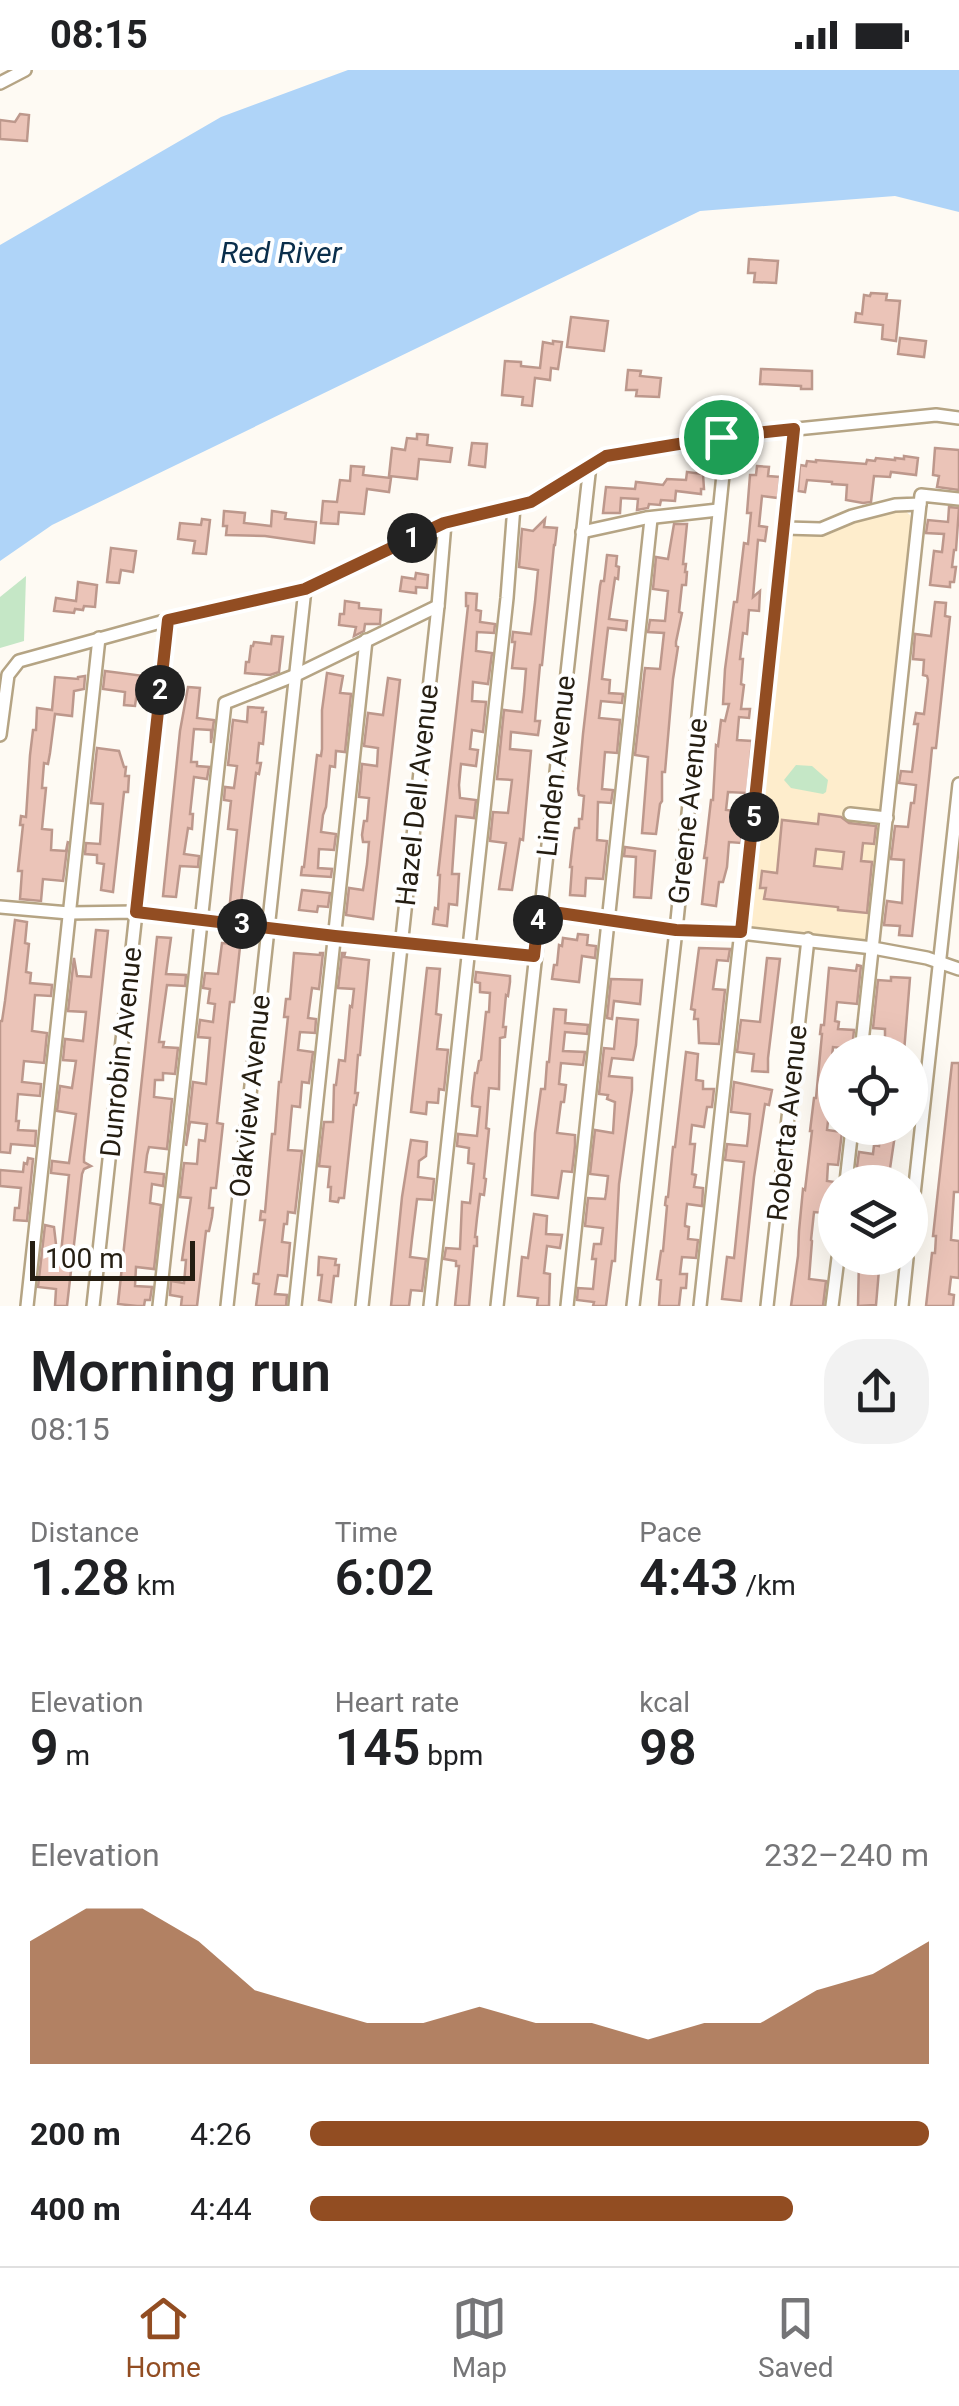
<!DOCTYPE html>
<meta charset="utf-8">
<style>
body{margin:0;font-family:Roboto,sans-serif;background:#f2f2f2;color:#202124;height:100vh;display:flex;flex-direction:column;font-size:38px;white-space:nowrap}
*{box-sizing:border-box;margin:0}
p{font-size:32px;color:#757577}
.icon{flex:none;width:55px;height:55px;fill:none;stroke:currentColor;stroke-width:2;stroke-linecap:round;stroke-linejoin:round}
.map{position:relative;height:1236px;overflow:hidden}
.side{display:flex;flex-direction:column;background:#fff;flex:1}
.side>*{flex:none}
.controls{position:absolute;left:818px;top:965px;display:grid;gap:20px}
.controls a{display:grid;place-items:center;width:110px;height:110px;border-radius:50%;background:#fff;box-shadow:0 10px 40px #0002;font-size:50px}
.scale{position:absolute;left:30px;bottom:25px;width:165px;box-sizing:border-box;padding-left:10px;border:5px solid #251e12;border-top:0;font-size:28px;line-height:35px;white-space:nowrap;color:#251e12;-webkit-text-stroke:8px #fff;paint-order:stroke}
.pin{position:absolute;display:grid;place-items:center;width:85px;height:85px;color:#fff;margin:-42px;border:5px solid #fff;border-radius:50%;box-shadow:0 2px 10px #0007}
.km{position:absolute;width:50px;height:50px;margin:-25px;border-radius:50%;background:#222;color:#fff;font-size:28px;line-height:50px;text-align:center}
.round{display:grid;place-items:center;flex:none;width:105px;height:105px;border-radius:40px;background:#f2f2f2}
.overview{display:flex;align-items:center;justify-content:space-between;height:170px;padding:0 30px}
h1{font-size:55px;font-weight:600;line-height:75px}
.stats{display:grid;grid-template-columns:repeat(3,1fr);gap:15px;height:170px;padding:10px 30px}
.stats div{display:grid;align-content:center}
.stats b{font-size:50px;font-weight:600}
.stats small{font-size:28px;font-weight:400}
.stats p{font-size:28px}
.chart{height:280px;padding:20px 30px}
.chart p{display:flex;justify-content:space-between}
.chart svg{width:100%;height:180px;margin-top:10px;fill:#924d22;opacity:.7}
ul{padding:0 30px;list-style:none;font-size:32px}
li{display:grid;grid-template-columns:160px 120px 1fr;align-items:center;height:75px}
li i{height:25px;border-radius:12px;background:#924d22}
.status{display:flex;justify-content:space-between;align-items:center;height:70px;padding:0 50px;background:#fff;direction:ltr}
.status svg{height:28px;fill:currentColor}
.menu{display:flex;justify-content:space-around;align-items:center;height:140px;border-top:2px solid #e0e0e0;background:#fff;font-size:28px;color:#757577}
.menu a{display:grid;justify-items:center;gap:5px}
.menu .current{color:#924d22}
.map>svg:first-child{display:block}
.built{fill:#feedcc}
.green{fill:#c5e7c6}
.water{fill:#afd4f8}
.building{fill:#ebc4b8;stroke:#bd988c;stroke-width:2.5;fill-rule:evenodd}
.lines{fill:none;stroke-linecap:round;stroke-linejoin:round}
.minor-casing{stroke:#b5a484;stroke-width:16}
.minor{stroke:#fff;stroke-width:11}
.route-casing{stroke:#fff;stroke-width:20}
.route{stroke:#924d22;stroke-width:12}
.labels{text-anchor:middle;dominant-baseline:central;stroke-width:8;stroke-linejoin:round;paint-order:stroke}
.street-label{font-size:28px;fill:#251e12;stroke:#fff}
.water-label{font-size:30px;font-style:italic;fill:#0a2e4b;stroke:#fff}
</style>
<div class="status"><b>08:15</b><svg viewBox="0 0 49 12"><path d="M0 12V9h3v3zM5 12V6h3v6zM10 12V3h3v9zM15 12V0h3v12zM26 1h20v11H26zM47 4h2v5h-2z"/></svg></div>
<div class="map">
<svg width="959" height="1236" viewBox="0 0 959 1236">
<rect width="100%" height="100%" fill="#fefaf3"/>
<polygon class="built" points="904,440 910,445 914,457 867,871 745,859 790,466 830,464 858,451"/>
<g class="green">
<polygon points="26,506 24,571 0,578 0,527"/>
<polygon points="796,695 812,696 828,710 826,722 823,724 791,718 784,710"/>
</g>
<polygon class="water" points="348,0 959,0 959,142 895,126 700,141 52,455 0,491 0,175 221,47"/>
<g class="building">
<polygon points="20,44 29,45 27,71 0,69 0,50 15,52"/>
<polygon points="749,189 778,191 776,213 754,212 755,203 748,203"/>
<polygon points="871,223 887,224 886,230 900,231 896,271 882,269 883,255 855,252 856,243 862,244 864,225 870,226"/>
<polygon points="571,247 608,251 604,281 567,277"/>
<polygon points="900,268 926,271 924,287 898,284"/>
<polygon points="553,271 562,272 558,299 551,298 550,310 535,308 532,336 522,335 523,327 502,325 505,291 521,292 521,296 540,298 543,272 553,274"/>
<polygon points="761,299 812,301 812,319 801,319 801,316 760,314"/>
<polygon points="628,300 641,301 640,306 661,308 659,327 636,326 637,320 626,320"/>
<polygon points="417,364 428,365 427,375 452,378 450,392 419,389 417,409 389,406 392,378 405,380 407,368 417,369"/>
<polygon points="472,373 487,374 485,397 469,395"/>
<polygon points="935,378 959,380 959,420 937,417 939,406 933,405"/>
<polygon points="904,386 918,388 916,405 891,402 890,407 874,406 871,432 863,433 846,430 847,415 832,414 832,412 807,410 805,422 798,421 800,395 806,396 807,391 816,392 816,390 866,394 867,390 875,391 876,388 895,390 895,388 904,389"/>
<polygon points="351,396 364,397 363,405 391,408 389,422 367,419 364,444 339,442 338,454 321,453 323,431 337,432 340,410 350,411"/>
<polygon points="757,396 769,397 768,406 780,407 778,428 762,426 759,456 767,457 765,471 758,470 753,527 760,521 759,541 749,540 747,564 743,563 740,589 743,589 741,614 744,615 741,639 750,639 749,648 739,647 737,670 752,671 747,723 728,722 726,740 745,742 741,773 729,772 727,797 723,812 719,812 716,836 702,834 707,788 704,788 706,774 711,730 713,730 716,675 718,676 721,650 725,651 729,634 723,634 725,599 734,532 737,532 744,473 748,474 751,443 747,443 750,405 756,405"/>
<polygon points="687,402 703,404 704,419 701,419 701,424 676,421 675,431 661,430 660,435 649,434 648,438 637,440 638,429 621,428 620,443 603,443 606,417 635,419 636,412 663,415 667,409 686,410"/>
<polygon points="949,437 959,438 956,480 954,480 952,497 956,497 954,512 950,512 950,517 930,515 934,481 942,482 944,464 926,463 928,450 948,452"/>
<polygon points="224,441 245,443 244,453 271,456 272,441 286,443 285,449 316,452 314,473 265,466 226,465 227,456 223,456"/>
<polygon points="202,449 210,450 206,484 193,483 195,471 178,469 180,453 201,455"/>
<polygon points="545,449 544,457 557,458 555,475 554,475 542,595 540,595 537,627 535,651 540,651 538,665 511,662 510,679 531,681 523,770 520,769 512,820 499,819 506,773 490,771 493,742 508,743 512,710 497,709 504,640 522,642 524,624 526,599 512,598 515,572 512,572 513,562 531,564 535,532 538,500 519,497 522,459 533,461"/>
<polygon points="674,454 687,454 683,494 686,494 685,502 687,502 686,515 682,515 679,542 682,543 676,572 676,576 678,577 673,609 665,702 662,702 662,731 660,734 656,764 642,763 648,687 635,685 645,598 660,599 664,563 648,562 650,550 665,551 668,521 653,519 656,487 668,489"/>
<polygon points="111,478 136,481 133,502 121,500 119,513 107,512"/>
<polygon points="607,485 617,486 616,496 619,497 618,509 615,508 609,549 627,551 626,560 608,558 602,609 610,610 609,623 623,624 622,633 601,631 599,648 620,650 617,683 605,682 602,719 613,720 611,733 598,732 597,770 607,771 603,809 586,808 585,826 570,825 572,797 570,797 574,762 575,758 579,758 579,749 582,749 584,726 579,725 578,719 583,664 600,516 601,511 604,511"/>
<polygon points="416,503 428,505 427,518 416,517 416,523 400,521 402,507 415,509"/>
<polygon points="78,512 97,515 95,537 84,536 83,540 75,539 74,543 54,541 56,528 76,531"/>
<polygon points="466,523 477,524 476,540 481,541 480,552 495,554 494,563 477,562 476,581 492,583 488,614 473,612 472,631 486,632 483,662 472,660 470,679 478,680 476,696 461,694 459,715 460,728 476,730 474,748 456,746 452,804 459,804 457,835 449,834 447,856 433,854 435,838 438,839 440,805 438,805 468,536 466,536"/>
<polygon points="345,531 359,533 359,538 381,540 380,554 365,554 364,561 354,566 356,557 339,555 340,544 344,544"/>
<polygon points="935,532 946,533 945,546 950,547 936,678 932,678 930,699 912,866 899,865 900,856 884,855 887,831 902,833 904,790 891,789 895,756 908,757 911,733 914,733 916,715 899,713 901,701 912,702 918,654 914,654 916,643 924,644 928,610 927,606 923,605 924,590 913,589 915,564 931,566"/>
<polygon points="272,566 283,567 279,602 270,605 245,603 246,592 249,592 251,576 253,576 254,572 271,574"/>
<polygon points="105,601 144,606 142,623 137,622 135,636 124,635 125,622 103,619"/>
<polygon points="327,603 343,606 340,623 351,624 345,682 336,681 335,697 330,696 326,737 323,745 321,762 336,764 334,780 319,779 318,798 332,799 331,807 301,805 302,797 304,797 317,685 321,686 322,679 322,640"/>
<polygon points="85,606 84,619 74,621 72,646 55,644 50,683 48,694 44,693 42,718 46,718 42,759 52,760 51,780 66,781 68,771 63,811 43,809 41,831 20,829 22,801 18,801 23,755 20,755 21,746 26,747 30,685 33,660 36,660 37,638 52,640 55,607 78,609 78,607"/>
<polygon points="388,608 400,610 373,849 346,845 349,818 363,820 367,794 369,772 363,772 362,765 364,751 367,751 369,728 359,727 362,694 377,696 378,678 364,676 368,643 383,645"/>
<polygon points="188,617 200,618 197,648 214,650 211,673 211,660 194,659 191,692 197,692 197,696 209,697 207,709 194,707 190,744 193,744 192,759 188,758 184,784 199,786 198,797 180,796 176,827 163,826 180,661"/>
<polygon points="248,637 263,638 262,642 266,642 263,674 259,673 257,693 261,693 259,704 256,703 241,833 230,832 237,760 228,759 231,731 224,730 225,717 234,718 237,696 228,695 233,650 247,652"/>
<polygon points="97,678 119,681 124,697 126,697 125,706 129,706 128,722 124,722 113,822 101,820 104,794 97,793 97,785 85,784 86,773 100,774 103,734 91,733"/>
<path d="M 819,744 L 841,747 L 849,753 L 876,756 L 874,774 L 863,773 L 861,791 L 872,792 L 867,843 L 838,840 L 838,837 L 764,829 L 766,818 L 760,818 L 762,801 L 777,803 L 782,750 L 818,754 ZM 816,779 L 844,782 L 842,799 L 814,796 Z"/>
<polygon points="625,777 655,781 651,828 634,827 636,787 624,786"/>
<polygon points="302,820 330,823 328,837 318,836 317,842 299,840"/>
<polygon points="15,850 27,852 25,873 29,874 26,902 31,903 30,913 52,915 51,926 35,925 32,961 47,963 44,993 24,991 22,1012 41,1014 40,1026 18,1024 16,1051 19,1051 18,1060 36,1061 35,1076 11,1074 10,1083 0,1082 0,951 2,951 5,931"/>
<polygon points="96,860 108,861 84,1087 84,1092 91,1096 84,1099 82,1104 67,1236 55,1236 56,1219 38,1217 45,1155 54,1157 57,1183 61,1183 69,1105 51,1103 52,1091 69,1093 76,1044 57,1041 60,1016 72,1018 76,991 63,990 65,969 83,971 86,942 68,941 74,888 77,906 91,907"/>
<polygon points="578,864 588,865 587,875 596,876 595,888 582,886 579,912 552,909 554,895 557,895 559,875 562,876 563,868 577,870"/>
<polygon points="157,867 171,868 166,904 186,905 185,916 167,915 159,972 164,972 163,977 178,978 175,1004 163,1003 163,1010 155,1010 154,1027 172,1029 167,1079 149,1077 147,1085 145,1102 164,1104 163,1116 152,1114 150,1133 161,1135 154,1199 136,1197 135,1216 152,1217 150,1230 145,1230 144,1236 137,1236 118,1234"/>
<polygon points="222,873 236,874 236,876 240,877 234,932 230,932 217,1053 223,1054 216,1118 211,1118 209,1138 213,1138 212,1147 209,1161 206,1161 197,1236 181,1236 182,1227 170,1225 171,1211 184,1213 186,1190 182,1190 191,1128 180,1127 184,1093 197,1094 199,1070 205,1071 207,1054 190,1052 186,1076 193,1012 206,1014 210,968 198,967 200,950 213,952 215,934 208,933 210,919 203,918 205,903 218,904"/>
<polygon points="699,878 730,879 728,891 717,890 713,919 725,920 719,974 699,973 698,949 694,949 695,940 691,939"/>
<polygon points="294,883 320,885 320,883 323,883 319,919 312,918 308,948 316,949 315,963 300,962 298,980 313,982 309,1013 302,1012 300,1037 292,1036 288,1080 302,1081 295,1143 288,1142 287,1154 284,1154 282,1172 290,1173 287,1206 278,1205 275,1224 287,1225 286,1236 256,1236 259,1214 253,1213 254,1204 258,1204 261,1180 265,1150 260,1150 261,1141 265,1142 272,1064 275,1064 279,1012 281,1012 288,947 284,947 286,929 290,929"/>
<polygon points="342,883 345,883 344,887 369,890 360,985 358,985 355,1023 358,1023 356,1035 354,1035 344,1128 339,1128 338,1132 330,1131 331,1117 328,1117 330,1097 319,1096 324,1052 333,1052 334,1015 336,1015 339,990 345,991 350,936 352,937 354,919 338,918"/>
<polygon points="767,888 780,889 768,988 768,1002 752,1001 754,984 737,982 741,950 760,952"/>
<polygon points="857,895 861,896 857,934 837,932 835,951 839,952 838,959 854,960 852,979 833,977 828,1025 831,1025 827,1060 842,1062 838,1095 828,1094 827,1111 835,1112 835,1144 814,1142 811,1170 812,1171 809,1209 826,1211 823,1236 791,1236 798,1186 799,1161 803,1119 805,1120 812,1061 810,1061 814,1028 816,1028 822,964 820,964 821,955 824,955 829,898 856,901"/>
<polygon points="427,898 440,899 436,944 441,945 437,979 448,980 444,1020 439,1019 438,1033 427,1032 426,1044 411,1042"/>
<polygon points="476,902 510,906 510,912 508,926 506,925 503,957 506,957 505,967 500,968 499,1019 489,1018 486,1058 489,1059 484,1108 486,1109 484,1125 480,1124 477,1148 475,1167 477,1167 477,1176 474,1176 469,1236 455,1236 459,1196 456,1196 456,1191 444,1189 446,1178 460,1179 462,1132 470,1133 474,1094 468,1093 469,1078 457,1076 458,1064 477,1066 480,1037 472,1036 472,1028 475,1003 477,1003 479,991 481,990 486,942 489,942 490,923 480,922 480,913 475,912"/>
<polygon points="891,907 910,908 904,982 885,982 885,959 873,958 878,910 891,911"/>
<polygon points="611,909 642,910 640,934 614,931 612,949 607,948"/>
<polygon points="554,939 566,940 565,953 588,955 587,964 565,962 563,981 585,982 583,995 561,993 559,1014 566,1015 564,1032 561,1032 557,1063 575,1065 575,1076 572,1102 562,1101 558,1128 532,1125 535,1063 541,1019 545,1019 547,992 549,992"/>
<polygon points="617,948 638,950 636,975 633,990 612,988 609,1006 632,1008 632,1020 619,1114 615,1191 612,1191 606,1236 593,1236 594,1232 577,1230 578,1218 593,1219 596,1189 592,1189 594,1174 601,1174 603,1158 585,1156 588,1128 605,1129 606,1123 608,1106 590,1104 595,1060 613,1063 615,1032 607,1029 608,1025 599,1024 604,978 614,979"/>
<polygon points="686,982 698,984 696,1010 703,1011 703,1019 714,1019 712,1037 707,1037 704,1057 692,1055 690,1074 695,1074 692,1104 696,1105 694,1117 703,1118 702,1136 687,1134 685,1153 685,1156 689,1157 688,1169 698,1170 696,1188 682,1187 680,1204 687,1204 686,1218 681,1218 679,1236 659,1236 661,1210 657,1209 661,1181 663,1181 667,1136 665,1135 666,1127 668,1127 673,1077 675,1077"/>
<polygon points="952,993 959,993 959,1122 954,1122 951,1170 959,1171 959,1208 951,1207 949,1224 954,1225 953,1236 926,1236 932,1183 935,1183 936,1166 933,1166"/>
<polygon points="734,1012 772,1020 769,1035 765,1034 754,1107 741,1231 722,1229 727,1187 734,1188 744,1092 725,1090 727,1074 747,1076 749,1058 750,1044 731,1042"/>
<polygon points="881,1058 896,1058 888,1112 855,1112 859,1082 873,1084 874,1075 879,1076"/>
<polygon points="411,1070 427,1072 426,1086 419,1091 418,1107 434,1109 432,1130 417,1129 412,1169 410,1187 426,1189 422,1221 411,1220 409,1236 391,1236 402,1127"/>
<polygon points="28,1088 33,1089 27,1151 14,1150 15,1138 19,1138 21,1118 0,1116 0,1100 23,1102 24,1093 27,1094"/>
<polygon points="534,1144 547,1146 546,1164 562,1165 560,1178 547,1176 544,1203 550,1204 549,1236 537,1236 538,1228 518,1226 522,1187 528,1188"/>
<polygon points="319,1187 336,1189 335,1195 339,1195 338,1206 334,1206 331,1232 319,1230 322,1205 318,1205"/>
<polygon points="859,1188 880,1188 876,1235 858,1236"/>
</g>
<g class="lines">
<g class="minor-casing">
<g id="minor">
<polyline points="0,13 25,0"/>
<polyline points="785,458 821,459 852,446 895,435 920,434 921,425 959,429"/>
<polyline points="582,462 646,448 718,440"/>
<polyline points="0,665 8,605 19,591 168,550 305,519 445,453 531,432 606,386 727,366 936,345 959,348"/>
<polyline points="850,744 887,748"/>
<polyline points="0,837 69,843 136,842 335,866 535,885"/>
<polyline points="539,840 676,860 741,863 873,878 927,888 959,899"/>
<polyline points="861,982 920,434"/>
<polyline points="846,1112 852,1058"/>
<polyline points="910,1161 959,714"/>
<polyline points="27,1236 99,568"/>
<polyline points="93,1236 168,550"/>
<polyline points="159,1236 225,633 296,605 438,536"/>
<polyline points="227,1236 305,519"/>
<polyline points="295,1236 366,570"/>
<polyline points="362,1236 438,536 445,453"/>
<polyline points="430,1236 507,528 514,436"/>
<polyline points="497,1236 590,395"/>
<polyline points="567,1236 651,449"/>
<polyline points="633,1236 676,860 727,366"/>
<polyline points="700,1236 785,458 794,359"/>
<polyline points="767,1236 808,869"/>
<polyline points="832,1236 838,1188"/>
<polyline points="902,1236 907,1188"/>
</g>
</g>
<use href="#minor" class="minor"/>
</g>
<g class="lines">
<g class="route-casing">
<polygon id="route" points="794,359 741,862 676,860 539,840 534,886 335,866 136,842 168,550 305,519 444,453 531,432 606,386 727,366"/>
</g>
<use href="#route" class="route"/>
</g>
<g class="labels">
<g class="street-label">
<text transform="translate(556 696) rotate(-84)">Linden Avenue</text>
<text transform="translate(417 725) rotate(-84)">Hazel Dell Avenue</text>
<text transform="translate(688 741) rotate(-84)">Greene Avenue</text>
<text transform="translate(121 982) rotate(-84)">Dunrobin Avenue</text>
<text transform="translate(250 1026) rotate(-84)">Oakview Avenue</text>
<text transform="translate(787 1053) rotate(-84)">Roberta Avenue</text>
</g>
<g class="water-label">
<text x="281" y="182">Red River</text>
</g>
</g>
</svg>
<div class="controls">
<a><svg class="icon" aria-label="locate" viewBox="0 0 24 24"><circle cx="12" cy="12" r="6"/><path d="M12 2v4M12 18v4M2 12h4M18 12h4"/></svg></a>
<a><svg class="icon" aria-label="layers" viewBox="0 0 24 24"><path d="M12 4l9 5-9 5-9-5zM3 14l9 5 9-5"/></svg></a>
</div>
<div class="scale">100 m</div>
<div class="pin" style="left:721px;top:367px;background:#1e9e55"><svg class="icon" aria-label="arrive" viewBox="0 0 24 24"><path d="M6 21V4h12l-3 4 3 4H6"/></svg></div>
<b class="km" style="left:412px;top:468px">1</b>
<b class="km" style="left:160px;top:620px">2</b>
<b class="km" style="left:242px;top:854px">3</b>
<b class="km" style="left:538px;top:850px">4</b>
<b class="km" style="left:754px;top:747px">5</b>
</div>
<section class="side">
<div class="overview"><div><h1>Morning run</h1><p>08:15</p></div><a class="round"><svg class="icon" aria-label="share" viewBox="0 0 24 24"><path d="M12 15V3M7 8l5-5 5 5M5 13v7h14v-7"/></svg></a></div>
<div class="stats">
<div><p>Distance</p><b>1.28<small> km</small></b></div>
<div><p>Time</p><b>6:02</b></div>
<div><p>Pace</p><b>4:43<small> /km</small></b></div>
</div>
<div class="stats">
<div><p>Elevation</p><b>9<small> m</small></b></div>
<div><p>Heart rate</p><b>145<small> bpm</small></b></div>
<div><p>kcal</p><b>98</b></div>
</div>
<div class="chart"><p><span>Elevation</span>232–240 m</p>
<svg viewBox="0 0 160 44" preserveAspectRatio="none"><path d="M0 44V14L10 6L20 6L30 14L40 26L50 30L60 34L70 34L80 30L90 34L100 34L110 38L120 34L130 34L140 26L150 22L160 14V44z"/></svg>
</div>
<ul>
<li><b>200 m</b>4:26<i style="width:100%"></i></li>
<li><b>400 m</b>4:44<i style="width:78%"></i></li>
</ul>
</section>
<nav class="menu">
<a class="current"><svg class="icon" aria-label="home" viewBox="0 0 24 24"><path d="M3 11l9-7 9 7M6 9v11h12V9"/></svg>Home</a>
<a><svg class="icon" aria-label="map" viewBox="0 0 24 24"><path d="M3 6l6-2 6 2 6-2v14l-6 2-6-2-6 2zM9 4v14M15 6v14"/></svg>Map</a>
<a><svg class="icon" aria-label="saved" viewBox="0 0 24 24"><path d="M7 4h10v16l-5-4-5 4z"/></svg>Saved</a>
</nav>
